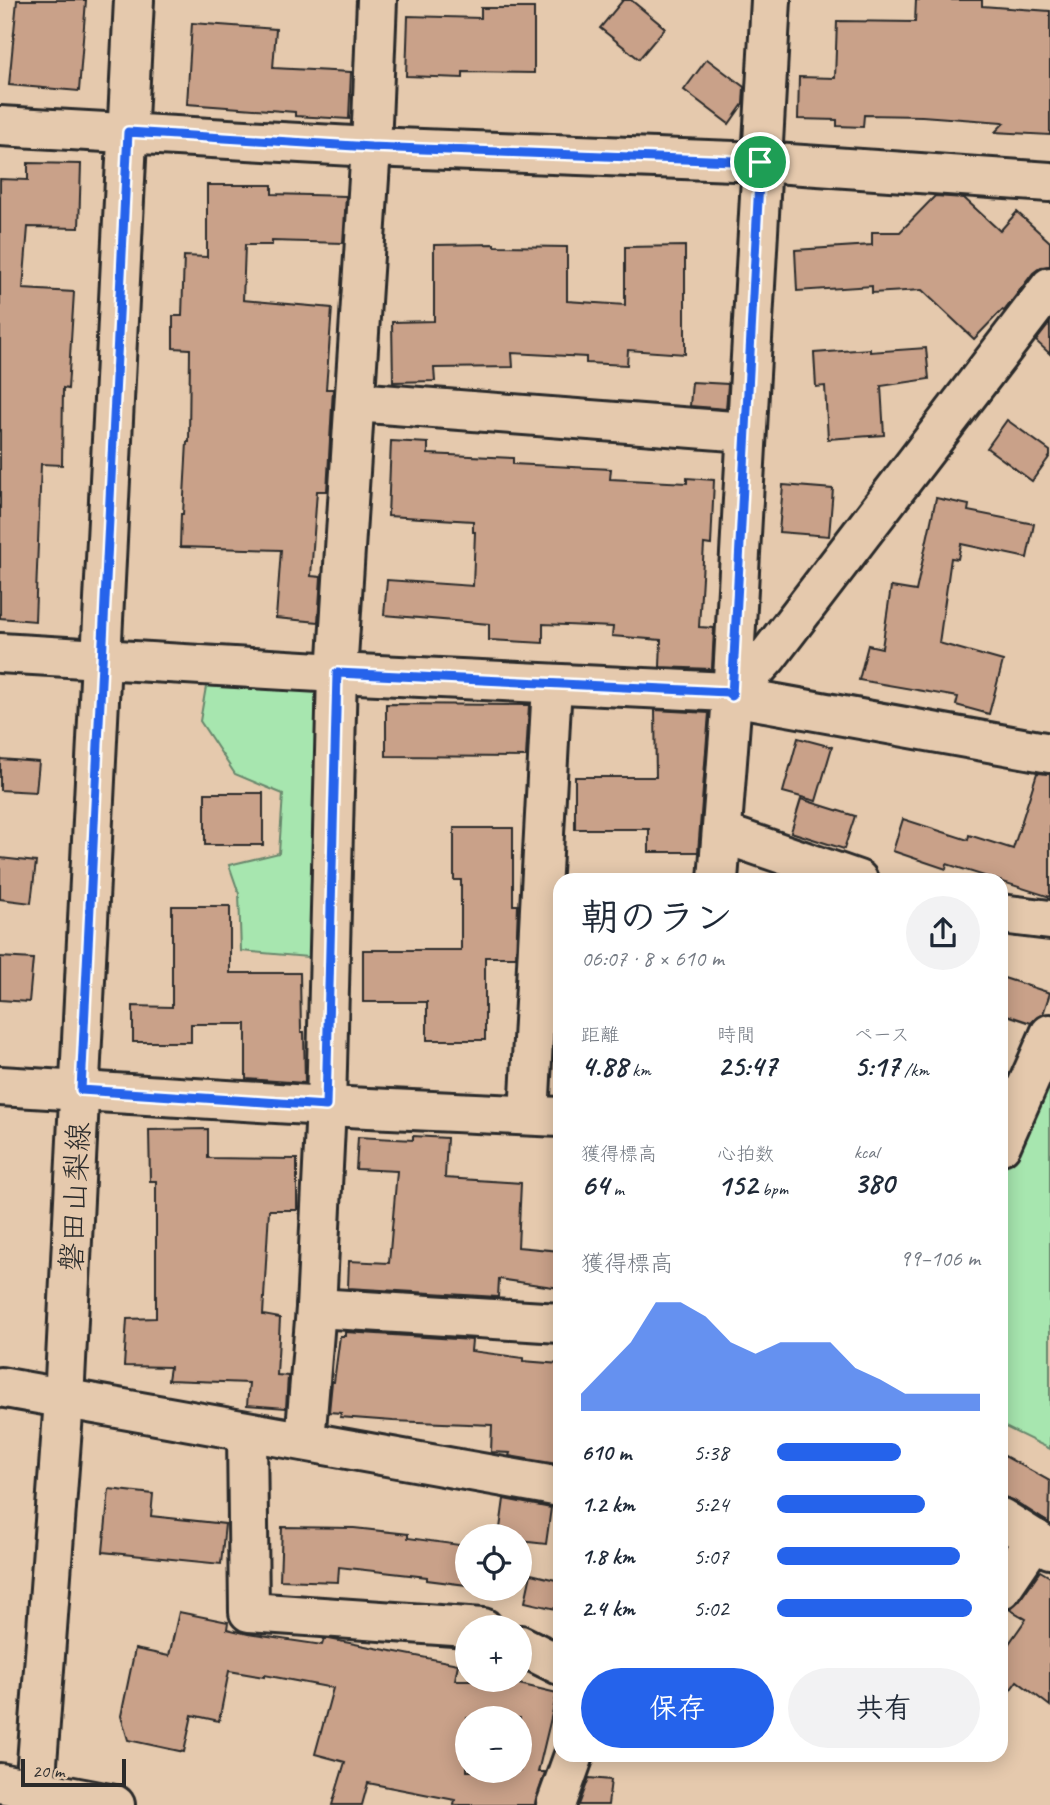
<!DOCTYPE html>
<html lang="ja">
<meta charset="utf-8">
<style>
body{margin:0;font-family:Caveat,"Klee One",sans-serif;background:#f2f2f3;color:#1f2937;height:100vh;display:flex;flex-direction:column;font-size:26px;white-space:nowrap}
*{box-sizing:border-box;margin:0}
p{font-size:23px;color:#747a83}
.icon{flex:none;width:38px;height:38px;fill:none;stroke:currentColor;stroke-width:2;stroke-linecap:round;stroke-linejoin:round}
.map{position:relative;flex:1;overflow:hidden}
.details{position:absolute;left:553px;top:873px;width:455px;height:889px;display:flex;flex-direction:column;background:#fff;border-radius:21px;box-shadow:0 4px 18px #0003}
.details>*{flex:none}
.tools{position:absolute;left:455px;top:1524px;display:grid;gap:14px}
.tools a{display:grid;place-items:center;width:77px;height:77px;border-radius:50%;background:#fff;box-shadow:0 4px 18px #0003;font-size:35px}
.scale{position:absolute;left:21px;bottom:18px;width:105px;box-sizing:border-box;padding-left:7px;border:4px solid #2b2b2b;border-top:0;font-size:19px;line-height:24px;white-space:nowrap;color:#2b2b2b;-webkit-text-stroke:5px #e5c9ad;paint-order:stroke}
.pin{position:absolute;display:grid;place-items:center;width:60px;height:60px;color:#fff;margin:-30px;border:4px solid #fff;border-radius:50%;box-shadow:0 2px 7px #0007}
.round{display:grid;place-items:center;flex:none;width:74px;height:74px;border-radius:37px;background:#f2f2f3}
.headline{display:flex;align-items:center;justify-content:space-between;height:119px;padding:0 28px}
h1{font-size:38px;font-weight:800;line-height:52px}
.metrics{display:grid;grid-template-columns:repeat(3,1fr);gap:10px;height:119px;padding:7px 28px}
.metrics div{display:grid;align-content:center}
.metrics b{font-size:30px;font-weight:800}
.metrics small{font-size:19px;font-weight:400}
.metrics p{font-size:19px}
.chart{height:196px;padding:14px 28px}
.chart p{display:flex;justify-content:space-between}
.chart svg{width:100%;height:126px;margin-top:7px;fill:#2563eb;opacity:.7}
.primary-button{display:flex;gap:14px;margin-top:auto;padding:14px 28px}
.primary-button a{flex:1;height:80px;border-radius:42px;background:#2563eb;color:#fff;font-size:28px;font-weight:800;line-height:80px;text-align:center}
.primary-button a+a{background:#f2f2f3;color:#1f2937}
ul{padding:0 28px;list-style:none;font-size:23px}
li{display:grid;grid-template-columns:112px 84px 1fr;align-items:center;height:52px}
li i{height:18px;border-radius:9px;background:#2563eb}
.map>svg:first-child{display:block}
.green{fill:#a7e6af;stroke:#69886d;stroke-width:2}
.building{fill:#c9a189;stroke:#2b2b2b;stroke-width:2;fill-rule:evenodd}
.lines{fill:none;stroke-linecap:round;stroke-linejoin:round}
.minor-casing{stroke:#2b2b2b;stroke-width:44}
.tertiary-casing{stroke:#2b2b2b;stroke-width:44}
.secondary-casing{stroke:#2b2b2b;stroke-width:44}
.minor{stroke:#e5c9ad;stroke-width:38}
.tertiary{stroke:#e5c9ad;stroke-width:38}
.secondary{stroke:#e5c9ad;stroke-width:38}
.route-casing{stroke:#fff;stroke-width:14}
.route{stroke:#2563eb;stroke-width:9}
.labels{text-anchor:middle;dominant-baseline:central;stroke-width:5;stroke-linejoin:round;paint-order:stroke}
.street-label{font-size:30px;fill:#2b2b2b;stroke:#e5c9ad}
</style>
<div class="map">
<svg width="1050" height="1805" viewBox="0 0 1050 1805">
<rect width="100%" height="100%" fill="#e5c9ad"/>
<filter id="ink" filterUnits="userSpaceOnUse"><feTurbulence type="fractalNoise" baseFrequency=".0143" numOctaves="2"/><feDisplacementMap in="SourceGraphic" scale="14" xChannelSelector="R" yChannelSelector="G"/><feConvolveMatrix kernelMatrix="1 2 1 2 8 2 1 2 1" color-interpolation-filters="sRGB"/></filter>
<g filter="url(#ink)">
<g class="green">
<polygon points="207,681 337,681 330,959 241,951 239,894 229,865 279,853 283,794 235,774 200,721"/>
<polygon points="1050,1034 1050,1449 1001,1425 1001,1145"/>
</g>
<g class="building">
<polygon points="17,0 86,0 79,91 9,85"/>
<polygon points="623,0 631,0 665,28 639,59 600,28"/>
<polygon points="916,0 982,0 982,6 1050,11 1050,135 995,132 1004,123 1002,122 922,116 864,115 863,127 837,126 837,120 798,119 799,77 835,78 837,21 915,22"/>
<polygon points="481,8 534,8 534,73 463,72 463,78 406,76 408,16 481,18"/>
<polygon points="192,23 276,29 273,68 351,72 349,119 295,116 295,112 187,104"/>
<polygon points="707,59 744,87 743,104 729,124 684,90"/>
<polygon points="28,163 81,164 79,228 28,227 23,289 74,292 68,389 63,388 62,465 41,464 35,621 0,618 0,179 28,180"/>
<polygon points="207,185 272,185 272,194 346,196 343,243 272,241 272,245 245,245 243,300 332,308 326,389 333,389 327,491 317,491 311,576 321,577 318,622 276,618 281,550 180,547 181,514 183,514 187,442 189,442 190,349 173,348 173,316 182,316 184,256 207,257"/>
<polygon points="935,196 964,198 1000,231 1017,212 1050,242 1050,266 1041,267 1033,273 1004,311 1002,310 974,339 922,290 872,293 872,286 797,291 795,250 872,245 872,232 900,232"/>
<polygon points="494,244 494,246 567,247 567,301 625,305 625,247 685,246 685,354 628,350 627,365 586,363 586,357 512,353 513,367 434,368 435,381 393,382 392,322 434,321 434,245"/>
<polygon points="1050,323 1050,354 1036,341"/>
<polygon points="926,348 929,379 881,386 884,435 828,439 825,386 816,387 814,353 870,349 870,352"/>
<polygon points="692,382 728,384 726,409 690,406"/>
<polygon points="1007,420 1050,451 1050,456 1032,481 987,448"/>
<polygon points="391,441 428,443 428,454 513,458 513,464 611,469 610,479 687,483 687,478 714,480 711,545 704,544 699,627 714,628 712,669 660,667 661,640 612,636 613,627 543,624 543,643 489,640 489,624 384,615 387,580 473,586 475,532 473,532 473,521 388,516"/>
<polygon points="783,485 833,489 829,536 779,532"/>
<polygon points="936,498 969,505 968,511 1034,524 1027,558 961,544 958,559 951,558 939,643 1003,661 989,714 956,705 958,697 859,680 868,645 882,648 891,587 916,591"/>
<polygon points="386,704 529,705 526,757 386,756"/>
<polygon points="655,710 709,713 698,852 649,852 649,829 575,829 575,777 656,777"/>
<polygon points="798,738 832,747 816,801 783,792"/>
<polygon points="0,759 39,762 36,792 0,790"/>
<polygon points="1037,773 1050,774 1050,897 947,864 946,869 893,851 903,819 968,840 969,835 1013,849"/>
<rect x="205" y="793" width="58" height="52"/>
<polygon points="801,799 855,816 844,849 791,832"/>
<polygon points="454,828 513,828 513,905 518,905 516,957 485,957 485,1040 427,1040 427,1002 363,1002 363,950 461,950 461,880 454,880"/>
<polygon points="0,858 36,862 31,903 0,899"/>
<polygon points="172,906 230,906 230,973 300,973 301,1032 304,1032 305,1083 246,1079 246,1024 191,1024 191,1042 133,1042 133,1006 172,1007"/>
<polygon points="0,957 33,959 29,1002 0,1000"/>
<polygon points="1001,977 1050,993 1043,1014 1037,1017 1031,1023 1001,1013"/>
<polygon points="208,1129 208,1158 297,1159 297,1210 269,1210 263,1315 280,1318 277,1375 288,1376 286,1408 247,1405 249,1383 168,1380 170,1367 124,1366 127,1319 156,1318 156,1181 150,1181 149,1130"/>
<polygon points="413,1136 447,1138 445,1178 521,1183 518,1247 560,1251 560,1288 499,1279 498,1297 348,1288 349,1261 389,1263 397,1171 356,1169 358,1137 413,1140"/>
<polygon points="345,1332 472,1340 471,1351 523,1358 523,1361 560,1364 560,1461 557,1461 557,1464 509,1456 510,1453 491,1452 492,1425 393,1421 340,1417 341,1413 329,1412 332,1382 334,1382 340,1336 345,1336"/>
<polygon points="1001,1454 1050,1481 1049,1523 1013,1500 1001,1496"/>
<polygon points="109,1489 153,1494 151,1516 225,1524 221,1564 103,1552"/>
<polygon points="504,1499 551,1508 546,1544 520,1541 520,1536 499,1536"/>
<polygon points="282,1527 354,1528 408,1534 408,1538 467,1546 467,1585 427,1580 427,1577 339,1567 338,1582 280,1580"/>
<polygon points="1040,1571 1050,1577 1050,1706 1017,1681 1001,1703 1001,1655 1026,1619 1009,1609 1019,1601"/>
<polygon points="531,1574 560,1581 556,1609 525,1602"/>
<path d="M 179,1612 L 228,1622 L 227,1629 L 248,1634 L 322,1645 L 324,1639 L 329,1639 L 458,1664 L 455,1680 L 502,1680 L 557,1693 L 538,1772 L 545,1772 L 535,1805 L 454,1805 L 455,1800 L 368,1783 L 362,1805 L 332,1805 L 345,1762 L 315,1754 L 333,1688 L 264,1675 L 264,1677 L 229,1671 L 219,1721 L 192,1715 L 184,1752 L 128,1740 L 121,1716 L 135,1649 L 169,1656 ZM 467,1718 L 520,1718 L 520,1771 L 467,1771 Z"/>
<polygon points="589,1778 611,1780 608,1805 579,1805"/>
</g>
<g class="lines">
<g class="minor-casing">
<g id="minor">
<polyline points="0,126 371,147 760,162 1050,182"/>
<polyline points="355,402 746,432"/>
<polyline points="0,653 337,673 728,692 732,696 1050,753"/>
<polyline points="732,696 768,656 1050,287"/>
<polyline points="722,833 858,880"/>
<polyline points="718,880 732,696 771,0"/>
<polyline points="1001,914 1050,920"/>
<polyline points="0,1086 326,1106 560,1117"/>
<polyline points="529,1115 552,684"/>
<polyline points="1001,1145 1050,1034"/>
<polyline points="316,1308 560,1323"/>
<polyline points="0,1387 560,1487"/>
<polyline points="247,1433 249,1612 483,1628"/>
<polyline points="305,1441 316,1308 326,1106 337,673 371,147 377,0"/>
<polyline points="1001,1518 1050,1549"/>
<polyline points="1001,1589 1035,1539"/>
<polyline points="520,1645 560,1665"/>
<polyline points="556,1805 574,1755"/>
</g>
</g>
<g class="tertiary-casing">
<polyline id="tertiary" points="0,1783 115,1805"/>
</g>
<g class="secondary-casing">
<polyline id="secondary" points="31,1805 35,1790 64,1400 134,0"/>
</g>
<use href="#minor" class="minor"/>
<use href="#tertiary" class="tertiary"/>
<use href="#secondary" class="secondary"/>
</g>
</g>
<g class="lines" filter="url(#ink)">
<g class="route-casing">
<polygon id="route" points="128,132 371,147 760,162 732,696 727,692 337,673 326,1106 81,1090"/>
</g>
<use href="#route" class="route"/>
</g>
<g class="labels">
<g class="street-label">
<text transform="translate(75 1197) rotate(-87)">磐田山梨線</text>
</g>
</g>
</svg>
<div class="tools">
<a><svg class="icon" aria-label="locate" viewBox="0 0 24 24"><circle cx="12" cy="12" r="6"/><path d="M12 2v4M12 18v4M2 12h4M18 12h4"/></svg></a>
<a>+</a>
<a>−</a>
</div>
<div class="scale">20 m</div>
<div class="pin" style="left:760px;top:162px;background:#1e9e55"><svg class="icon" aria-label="arrive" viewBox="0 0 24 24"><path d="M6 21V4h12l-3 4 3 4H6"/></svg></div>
<section class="details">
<div class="headline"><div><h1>朝のラン</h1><p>06:07 · 8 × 610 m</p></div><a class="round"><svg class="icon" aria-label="share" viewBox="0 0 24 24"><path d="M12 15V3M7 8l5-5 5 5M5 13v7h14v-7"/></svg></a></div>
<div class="metrics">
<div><p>距離</p><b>4.88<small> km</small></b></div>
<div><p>時間</p><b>25:47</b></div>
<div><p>ペース</p><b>5:17<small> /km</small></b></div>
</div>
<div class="metrics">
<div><p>獲得標高</p><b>64<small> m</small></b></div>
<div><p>心拍数</p><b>152<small> bpm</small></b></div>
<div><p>kcal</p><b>380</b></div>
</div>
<div class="chart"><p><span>獲得標高</span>99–106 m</p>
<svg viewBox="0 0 160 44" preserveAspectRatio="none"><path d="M0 44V38L10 29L20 20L30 6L40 6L50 11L60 20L70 24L80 20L90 20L100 20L110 29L120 33L130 38L140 38L150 38L160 38V44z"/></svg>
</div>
<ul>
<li><b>610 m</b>5:38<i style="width:61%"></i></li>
<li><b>1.2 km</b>5:24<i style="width:73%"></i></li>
<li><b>1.8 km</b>5:07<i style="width:90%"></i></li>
<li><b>2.4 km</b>5:02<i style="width:96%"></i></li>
</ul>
<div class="primary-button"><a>保存</a><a>共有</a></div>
</section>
</div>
